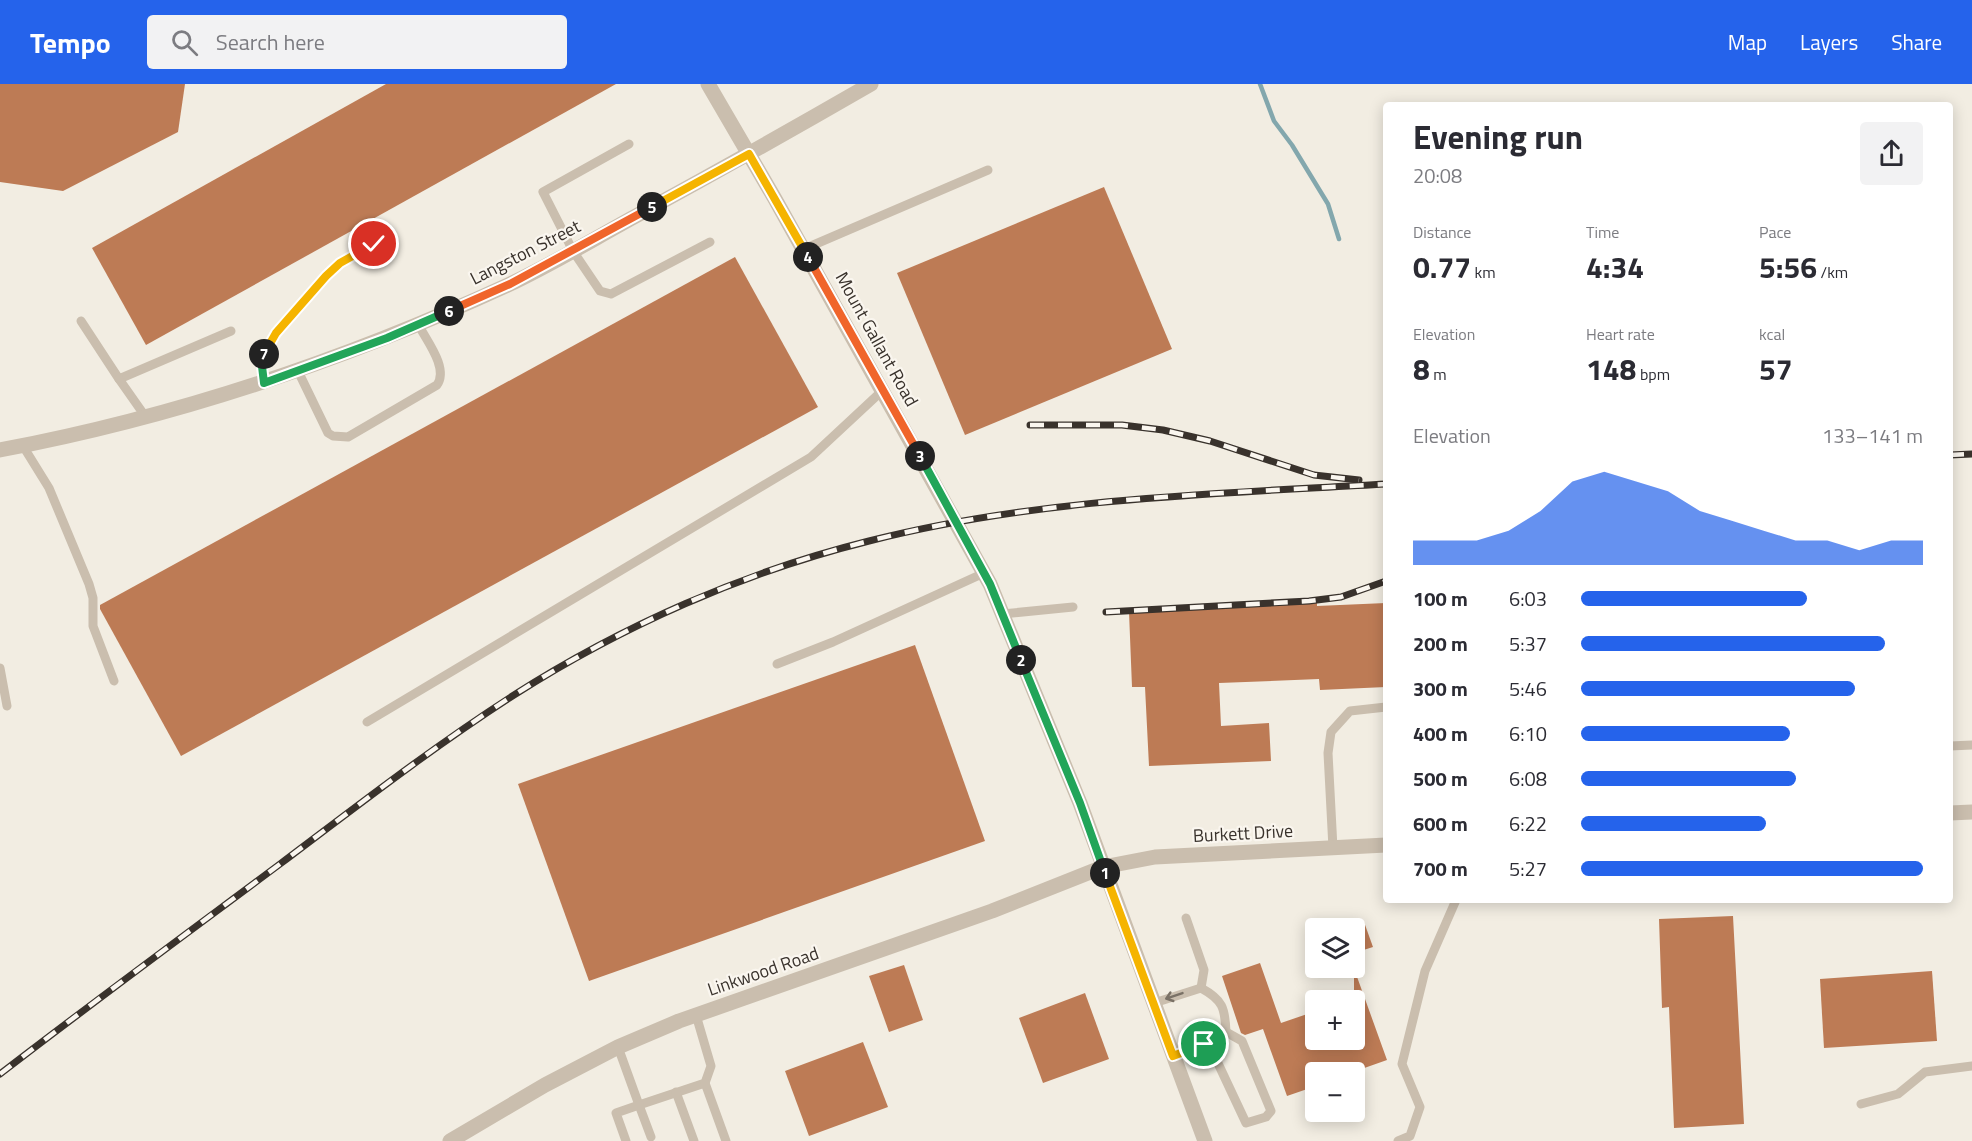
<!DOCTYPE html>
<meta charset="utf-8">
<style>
body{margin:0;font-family:"Titillium Web",sans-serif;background:#f2f2f3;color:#2b2b33;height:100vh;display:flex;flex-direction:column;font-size:22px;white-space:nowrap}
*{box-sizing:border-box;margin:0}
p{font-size:20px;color:#7c7c81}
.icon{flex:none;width:33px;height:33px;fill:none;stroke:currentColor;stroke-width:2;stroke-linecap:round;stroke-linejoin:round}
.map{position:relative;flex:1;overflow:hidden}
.side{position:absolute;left:1383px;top:18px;width:570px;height:801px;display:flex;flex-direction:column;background:#fff;border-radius:6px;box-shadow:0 3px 15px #0003}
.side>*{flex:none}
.tools{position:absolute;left:1305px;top:834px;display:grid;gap:12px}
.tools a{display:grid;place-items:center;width:60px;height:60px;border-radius:6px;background:#fff;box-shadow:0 3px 15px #0003;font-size:30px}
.pin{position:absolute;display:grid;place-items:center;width:51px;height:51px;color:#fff;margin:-26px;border:3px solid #fff;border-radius:50%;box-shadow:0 2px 6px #0007}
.km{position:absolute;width:30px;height:30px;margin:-15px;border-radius:50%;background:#222;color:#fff;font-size:16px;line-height:30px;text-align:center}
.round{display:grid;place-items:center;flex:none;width:63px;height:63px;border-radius:6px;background:#f2f2f3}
.head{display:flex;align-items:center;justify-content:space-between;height:102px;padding:0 30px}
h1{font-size:33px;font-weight:700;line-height:45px}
.stats{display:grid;grid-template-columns:repeat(3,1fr);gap:9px;height:102px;padding:6px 30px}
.stats div{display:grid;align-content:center}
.stats b{font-size:30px;font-weight:700}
.stats small{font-size:16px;font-weight:400}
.stats p{font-size:16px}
.chart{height:168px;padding:12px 30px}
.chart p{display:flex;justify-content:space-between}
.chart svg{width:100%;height:108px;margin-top:6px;fill:#2563eb;opacity:.7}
ul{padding:0 30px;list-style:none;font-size:20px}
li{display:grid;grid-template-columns:96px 72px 1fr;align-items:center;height:45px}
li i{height:15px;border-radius:8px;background:#2563eb}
header{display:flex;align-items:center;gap:36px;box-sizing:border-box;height:84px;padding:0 30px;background:#2563eb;color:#fff}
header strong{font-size:28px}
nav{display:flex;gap:33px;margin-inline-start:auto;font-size:21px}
.search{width:420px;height:54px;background:#f2f2f3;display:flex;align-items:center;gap:15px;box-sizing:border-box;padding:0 21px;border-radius:6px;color:#7c7c81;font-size:22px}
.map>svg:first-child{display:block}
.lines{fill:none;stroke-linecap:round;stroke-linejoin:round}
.stream{stroke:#83a7ad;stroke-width:4.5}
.building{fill:#bd7b55}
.service{stroke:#cabeae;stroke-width:9}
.minor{stroke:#cabeae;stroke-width:15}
.tertiary{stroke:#cabeae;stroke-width:15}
.rail-casing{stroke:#39322c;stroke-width:7}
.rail{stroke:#faf6ef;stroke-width:4.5;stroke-dasharray:14;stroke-linecap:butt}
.oneway{stroke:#7a7166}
.split-1-casing{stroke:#fff;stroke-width:12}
.split-2-casing{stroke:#fff;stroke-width:12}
.split-3-casing{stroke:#fff;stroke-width:12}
.split-4-casing{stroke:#fff;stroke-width:12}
.split-5-casing{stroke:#fff;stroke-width:12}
.split-6-casing{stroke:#fff;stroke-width:12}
.split-7-casing{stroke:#fff;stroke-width:12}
.split-8-casing{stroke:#fff;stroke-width:12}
.split-1{stroke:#f5b400;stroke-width:8}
.split-2{stroke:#22a559;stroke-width:8}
.split-3{stroke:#22a559;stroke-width:8}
.split-4{stroke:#f0652b;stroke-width:8}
.split-5{stroke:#f5b400;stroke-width:8}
.split-6{stroke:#f0652b;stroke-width:8}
.split-7{stroke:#22a559;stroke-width:8}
.split-8{stroke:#f5b400;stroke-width:8}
.labels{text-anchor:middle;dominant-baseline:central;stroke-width:4.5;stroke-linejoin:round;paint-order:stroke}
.street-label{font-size:18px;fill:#39322c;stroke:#faf6ef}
</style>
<header>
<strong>Tempo</strong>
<div class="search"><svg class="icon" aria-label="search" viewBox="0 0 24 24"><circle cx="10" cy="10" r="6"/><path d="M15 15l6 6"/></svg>Search here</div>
<nav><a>Map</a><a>Layers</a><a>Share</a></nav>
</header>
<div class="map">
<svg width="1972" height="1057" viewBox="0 0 1972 1057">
<rect width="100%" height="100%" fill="#f2ede2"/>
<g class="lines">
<polyline class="stream" points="1260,0 1274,37 1292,61 1328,120 1339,155"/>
</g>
<g class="building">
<polygon points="0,0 185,0 178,48 63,107 0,98"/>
<polygon points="386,0 616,0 146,261 92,164"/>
<polygon points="1104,103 1172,265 965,351 897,189"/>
<polygon points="735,173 818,323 181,672 100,525 100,521"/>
<polygon points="1317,519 1317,522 1386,519 1386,603 1320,606 1319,595 1219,599 1221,642 1269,639 1271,677 1149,682 1145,603 1132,603 1129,528"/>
<polygon points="915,561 985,757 589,897 518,700"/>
<polygon points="1733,832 1744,1040 1674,1044 1669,923 1662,924 1659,835"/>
<polygon points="1364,838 1373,863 1354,869 1354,841"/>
<polygon points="1260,879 1281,939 1316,927 1316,956 1354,956 1354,891 1356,890 1387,976 1353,988 1316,988 1316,1002 1287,1012 1263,945 1245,951 1241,949 1222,892"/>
<polygon points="904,881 923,936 889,948 869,892"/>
<polygon points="1932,887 1937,957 1824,964 1820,895"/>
<polygon points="1085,909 1109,975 1043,999 1019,934"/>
<polygon points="863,958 888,1023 809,1052 785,987"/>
</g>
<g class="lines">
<g class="service">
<polyline points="629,60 543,108 573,167 600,207 611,210 710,158"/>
<polyline points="804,165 988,86"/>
<polyline points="81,237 119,295 231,247"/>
<path d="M 298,287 L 328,349 L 333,352 L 348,353 L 437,301 C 449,284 426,256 418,240"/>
<polyline points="119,295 145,332"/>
<polyline points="264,299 261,274 277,249 326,192 340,179 374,160"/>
<polyline points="23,362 49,404 89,500 93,514 93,542 114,597"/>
<polyline points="1002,530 1073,523"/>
<polyline points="777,580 833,558 984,489"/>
<polyline points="0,584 7,622"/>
<polyline points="367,638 811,373 883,306"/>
<polyline points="1950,662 1972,661"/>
<polyline points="1333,764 1328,669 1331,648 1350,627 1386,623"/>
<polyline points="1186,834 1204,886 1201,904"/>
<path d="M 1154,919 L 1201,904 C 1223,916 1225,924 1226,948 L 1204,960 L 1173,972"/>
<polyline points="1208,958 1246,1039 1266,1033 1271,1027 1242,957 1226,948"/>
<polyline points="618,963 639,1021 705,999 711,982 696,931"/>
<polyline points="705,999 726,1057"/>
<polyline points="676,1008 694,1057"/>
<polyline points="1861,1020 1898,1010 1925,988 1972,982"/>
<polyline points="626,1057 616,1029 639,1021 651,1053"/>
<polyline points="1398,1057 1410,1052 1420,1023 1402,980 1425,887 1456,816"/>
</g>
<g class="minor">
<path d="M 0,366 C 176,333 345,276 508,201 C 551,181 592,156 634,133 C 713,90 793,45 871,0"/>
<polyline points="1950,729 1972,728"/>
<polyline points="450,1057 545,1001 618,963 679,937 992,827 1103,783 1155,773 1386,761"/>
</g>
<polyline class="tertiary" points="708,0 775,115 990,500 1080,719 1205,1057"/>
<g class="rail-casing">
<g id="rail">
<polyline points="1030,341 1122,341 1163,346 1210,357 1314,391 1359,396"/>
<polyline points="1950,371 1972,370"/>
<polyline points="1106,528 1309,517 1341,513 1386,497"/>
<path d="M 0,990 C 92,919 186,850 280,780 C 357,722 433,663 514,611 C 622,542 744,488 869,457 C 1038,414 1212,410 1386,400"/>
</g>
</g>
<use href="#rail" class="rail"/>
</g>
<defs><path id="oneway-shaft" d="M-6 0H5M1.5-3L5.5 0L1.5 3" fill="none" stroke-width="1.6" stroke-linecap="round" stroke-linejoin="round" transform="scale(1.5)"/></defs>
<use class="oneway" href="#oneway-shaft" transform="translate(1174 912) rotate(161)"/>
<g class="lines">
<g class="split-1-casing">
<polyline id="split-1" points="1105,789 1173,972 1204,960"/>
</g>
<g class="split-2-casing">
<polyline id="split-2" points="1021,576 1080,719 1105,789"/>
</g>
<g class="split-3-casing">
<polyline id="split-3" points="920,372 990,500 1021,576"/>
</g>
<g class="split-4-casing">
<polyline id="split-4" points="808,173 920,372"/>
</g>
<g class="split-5-casing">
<polyline id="split-5" points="652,123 749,70 808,173"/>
</g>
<g class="split-6-casing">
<polyline id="split-6" points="449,227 510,200 652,123"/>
</g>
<g class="split-7-casing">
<polyline id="split-7" points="264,270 261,274 264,299 387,254 449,227"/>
</g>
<g class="split-8-casing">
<polyline id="split-8" points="264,270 276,249 326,192 340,179 374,160"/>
</g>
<use href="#split-1" class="split-1"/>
<use href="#split-2" class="split-2"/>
<use href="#split-3" class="split-3"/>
<use href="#split-4" class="split-4"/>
<use href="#split-5" class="split-5"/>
<use href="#split-6" class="split-6"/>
<use href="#split-7" class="split-7"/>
<use href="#split-8" class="split-8"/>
</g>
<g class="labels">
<g class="street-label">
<text transform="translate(525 168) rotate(-27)">Langston Street</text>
<text transform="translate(877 255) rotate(61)">Mount Gallant Road</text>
<text transform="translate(1243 749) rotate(-3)">Burkett Drive</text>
<text transform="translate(763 887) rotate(-19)">Linkwood Road</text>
</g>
</g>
</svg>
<div class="tools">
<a><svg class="icon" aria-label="layers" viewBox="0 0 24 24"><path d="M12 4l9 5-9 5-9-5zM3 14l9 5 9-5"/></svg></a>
<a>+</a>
<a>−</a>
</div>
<div class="pin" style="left:1204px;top:960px;background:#1e9e55"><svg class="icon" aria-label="arrive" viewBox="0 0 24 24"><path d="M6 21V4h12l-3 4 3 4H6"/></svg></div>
<div class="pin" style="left:374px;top:160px;background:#d93025"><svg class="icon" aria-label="check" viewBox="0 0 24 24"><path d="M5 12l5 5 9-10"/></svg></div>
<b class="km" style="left:1105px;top:789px">1</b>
<b class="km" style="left:1021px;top:576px">2</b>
<b class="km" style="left:920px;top:372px">3</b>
<b class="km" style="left:808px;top:173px">4</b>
<b class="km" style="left:652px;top:123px">5</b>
<b class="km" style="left:449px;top:227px">6</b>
<b class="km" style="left:264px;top:270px">7</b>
<section class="side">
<div class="head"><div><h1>Evening run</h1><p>20:08</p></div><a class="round"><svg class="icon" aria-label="share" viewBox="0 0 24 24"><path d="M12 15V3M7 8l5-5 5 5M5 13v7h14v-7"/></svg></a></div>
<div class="stats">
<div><p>Distance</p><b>0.77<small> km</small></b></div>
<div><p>Time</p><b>4:34</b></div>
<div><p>Pace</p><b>5:56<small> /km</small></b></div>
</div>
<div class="stats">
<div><p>Elevation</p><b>8<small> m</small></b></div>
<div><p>Heart rate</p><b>148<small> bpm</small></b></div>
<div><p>kcal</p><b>57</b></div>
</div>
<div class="chart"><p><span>Elevation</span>133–141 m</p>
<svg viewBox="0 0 160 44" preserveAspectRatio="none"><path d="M0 44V34L10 34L20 34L30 30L40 22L50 10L60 6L70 10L80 14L90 22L100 26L110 30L120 34L130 34L140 38L150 34L160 34V44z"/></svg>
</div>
<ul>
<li><b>100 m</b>6:03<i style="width:66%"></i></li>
<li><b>200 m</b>5:37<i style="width:89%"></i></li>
<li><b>300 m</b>5:46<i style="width:80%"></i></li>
<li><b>400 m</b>6:10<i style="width:61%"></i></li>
<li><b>500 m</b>6:08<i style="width:63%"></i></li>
<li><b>600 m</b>6:22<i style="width:54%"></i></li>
<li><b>700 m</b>5:27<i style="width:100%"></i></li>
</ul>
</section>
</div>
